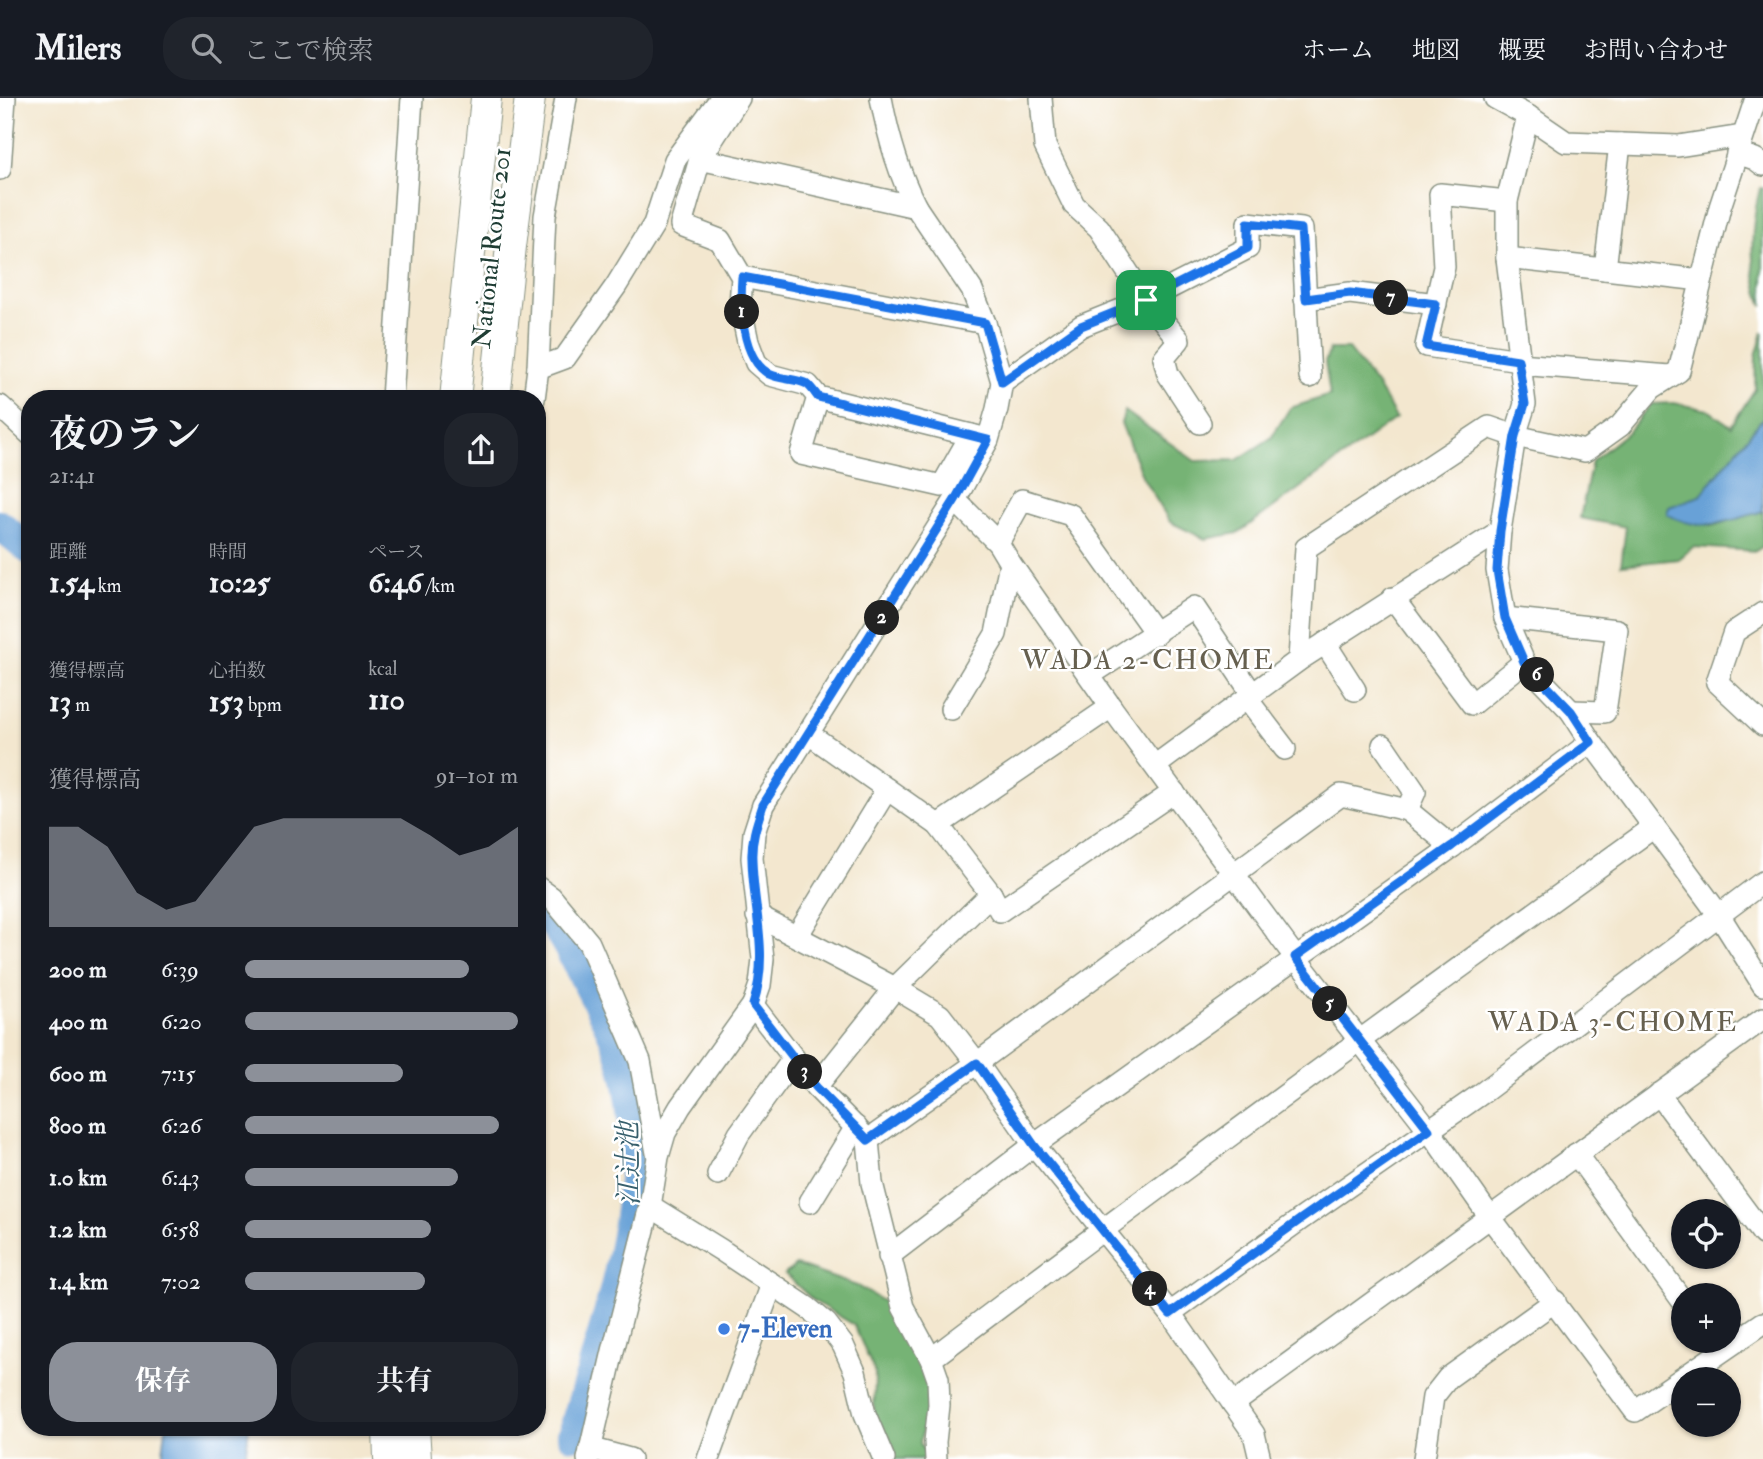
<!DOCTYPE html>
<html lang="ja">
<meta charset="utf-8">
<style>
body{margin:0;font-family:"IM FELL Double Pica","Noto Serif JP",serif;background:#20242c;color:#f1f3f6;height:100vh;display:flex;flex-direction:column;font-size:26px;white-space:nowrap}
*{box-sizing:border-box;margin:0}
p{font-size:23px;color:#9ea1a6}
.icon{flex:none;width:38px;height:38px;fill:none;stroke:currentColor;stroke-width:2;stroke-linecap:round;stroke-linejoin:round}
.map{position:relative;flex:1;overflow:hidden}
.drawer{position:absolute;left:21px;top:292px;width:525px;height:1046px;display:flex;flex-direction:column;background:#171b24;border-radius:28px;box-shadow:0 2px 5px #0004}
.drawer>*{flex:none}
.controls{position:absolute;left:1671px;top:1101px;display:grid;gap:14px}
.controls a{display:grid;place-items:center;width:70px;height:70px;border-radius:50%;background:#171b24;box-shadow:0 2px 5px #0004;font-size:35px}
.pin{position:absolute;display:grid;place-items:center;width:60px;height:60px;color:#fff;margin:-30px;border-radius:14px;box-shadow:0 4px 10px #0006}
.km{position:absolute;width:35px;height:35px;margin:-18px;border-radius:50%;background:#222;color:#fff;font-size:19px;line-height:35px;text-align:center}
.round{display:grid;place-items:center;flex:none;width:74px;height:74px;border-radius:28px;background:#20242c}
.summary{display:flex;align-items:center;justify-content:space-between;height:119px;padding:0 28px}
h1{font-size:38px;font-weight:700;line-height:52px}
.figures{display:grid;grid-template-columns:repeat(3,1fr);gap:10px;height:119px;padding:7px 28px}
.figures div{display:grid;align-content:center}
.figures b{font-size:30px;font-weight:700}
.figures small{font-size:19px;font-weight:400}
.figures p{font-size:19px}
.chart{height:196px;padding:14px 28px}
.chart p{display:flex;justify-content:space-between}
.chart svg{width:100%;height:126px;margin-top:7px;fill:#8c9099;opacity:.7}
.cta{display:flex;gap:14px;margin-top:auto;padding:14px 28px}
.cta a{flex:1;height:80px;border-radius:28px;background:#8c9099;color:#fff;font-size:28px;font-weight:700;line-height:80px;text-align:center}
.cta a+a{background:#20242c;color:#f1f3f6}
ul{padding:0 28px;list-style:none;font-size:23px}
li{display:grid;grid-template-columns:112px 84px 1fr;align-items:center;height:52px}
li i{height:18px;border-radius:9px;background:#8c9099}
header{display:flex;align-items:center;gap:42px;box-sizing:border-box;height:98px;padding:0 35px;background:#171b24;border-bottom:2px solid #363941}
header strong{font-size:33px}
nav{display:flex;gap:38px;margin-inline-start:auto;font-size:24px}
.search{width:490px;height:63px;background:#20242c;display:flex;align-items:center;gap:18px;box-sizing:border-box;padding:0 24px;border-radius:28px;color:#9ea1a6;font-size:26px}
.map>svg:first-child{display:block}
.forest{fill:#76b374;stroke:#4a7854;stroke-width:2}
.water{fill:#67a1d7;stroke:#436f86;stroke-width:2}
.lines{fill:none;stroke-linecap:round;stroke-linejoin:round}
.river{stroke:#67a1d7;stroke-width:30}
.minor-casing{stroke:#899282;stroke-width:24}
.highway-casing{stroke:#899282;stroke-width:32}
.minor{stroke:#fff;stroke-width:21}
.highway{stroke:#fff;stroke-width:30}
.route-casing{stroke:#fff;stroke-width:14}
.route{stroke:#1a73e8;stroke-width:9}
.shop-dot{fill:#3f7fe0;stroke:#fff;stroke-width:2.5}
.labels{text-anchor:middle;dominant-baseline:central;stroke-width:5;stroke-linejoin:round;paint-order:stroke}
.street-label{font-size:26px;fill:#1f3d34;stroke:#fff}
.shop-label{font-size:26px;font-weight:bold;fill:#366cbe;stroke:#fff;text-anchor:start}
.neighbourhood-label{font-size:28px;letter-spacing:2px;fill:#66604f;stroke:#fff}
.water-label{font-size:28px;font-style:italic;fill:#38606d;stroke:#fff}
</style>
<header>
<strong>Milers</strong>
<div class="search"><svg class="icon" aria-label="search" viewBox="0 0 24 24"><circle cx="10" cy="10" r="6"/><path d="M15 15l6 6"/></svg>ここで検索</div>
<nav><a>ホーム</a><a>地図</a><a>概要</a><a>お問い合わせ</a></nav>
</header>
<div class="map">
<svg width="1763" height="1361" viewBox="0 0 1763 1361">
<rect width="100%" height="100%" fill="#fff"/>
<filter id="ink" filterUnits="userSpaceOnUse"><feTurbulence type="fractalNoise" baseFrequency=".0143" numOctaves="2"/><feDisplacementMap in="SourceGraphic" scale="14" xChannelSelector="R" yChannelSelector="G"/><feConvolveMatrix kernelMatrix="1 2 1 2 8 2 1 2 1" color-interpolation-filters="sRGB"/></filter>
<filter id="wash" filterUnits="userSpaceOnUse"><feTurbulence type="fractalNoise" baseFrequency=".00686" numOctaves="4" result="noise"/><feDisplacementMap in="SourceGraphic" scale="28" xChannelSelector="R" yChannelSelector="G"/><feGaussianBlur stdDeviation="1.57" result="paint"/><feColorMatrix in="noise" values="0 0 0 0 0 0 0 0 0 0 0 0 0 0 0 0 0 1.4 0 .05"/><feComposite in="paint" operator="in"/></filter>
<g filter="url(#wash)">
<rect width="100%" height="100%" fill="#f3e7cf"/>
<g class="forest">
<path d="M 1760,90 L 1763,90 L 1763,208 C 1748,169 1750,130 1760,90 Z"/>
<polygon points="1763,234 1763,320 1700,398 1669,409 1712,428 1763,413 1763,448 1756,453 1693,449 1679,461 1621,467 1626,429 1580,420 1592,363 1629,333 1651,306 1674,305 1708,312 1731,328 1755,291 1756,258"/>
<polygon points="1330,251 1348,251 1378,289 1396,320 1238,435 1205,441 1170,424 1143,380 1121,325 1125,313 1195,363 1237,362 1271,340 1290,310 1330,297 1325,264"/>
<polygon points="796,1167 857,1188 894,1210 922,1253 929,1299 920,1345 929,1361 885,1361 874,1317 875,1275 854,1227 814,1203 785,1176"/>
</g>
<g class="water">
<path d="M 1763,320 L 1763,413 C 1729,423 1700,436 1667,416 L 1669,409 L 1700,398 Z"/>
<polygon points="166,1330 249,1330 245,1361 162,1361"/>
</g>
<g class="lines">
<g class="river">
<polyline points="0,427 30,452"/>
<path d="M 537,811 C 561,828 573,860 587,885 C 598,907 611,929 619,952 C 661,1076 607,1218 572,1337"/>
</g>
</g>
</g>
<g filter="url(#ink)">
<g class="lines">
<g class="minor-casing">
<g id="minor">
<polyline points="739,0 700,61 681,127 720,142 742,179 740,206 748,244 756,265 770,277 808,287 818,299 801,356 942,388 971,337"/>
<polyline points="1041,0 1045,48 1074,107 1099,130 1146,202 1179,242 1164,260 1168,276 1200,325"/>
<polyline points="1495,0 1528,18 1566,44 1678,48 1742,38"/>
<polyline points="1528,18 1507,103 1507,160 1525,306 1515,338 1500,433 1497,472 1505,520 1524,564 1571,613 1591,644 1719,817 1763,887"/>
<polyline points="1737,55 1755,61 1763,67"/>
<polyline points="700,61 916,109"/>
<polyline points="0,71 5,0"/>
<polyline points="1507,103 1440,96 1444,169 1426,248 1519,262"/>
<polyline points="1507,160 1701,182"/>
<polyline points="1605,171 1620,46"/>
<polyline points="742,179 985,225"/>
<polyline points="1305,201 1350,195 1436,206"/>
<polyline points="1519,266 1670,278"/>
<polyline points="538,270 565,260 616,188 654,126 675,62 721,0"/>
<polyline points="1002,284 1081,228 1146,202 1248,150 1248,125 1302,131 1310,279"/>
<polyline points="818,299 983,340"/>
<polyline points="392,301 412,0"/>
<polyline points="534,301 538,270 545,118 566,0"/>
<polyline points="0,308 30,336"/>
<polyline points="955,402 998,445 1010,465 1111,609 1295,859 1429,1032 1490,1119 1635,1313 1763,1225"/>
<polyline points="998,445 1022,402 1071,417 1156,536"/>
<polyline points="1393,500 1472,606 1524,564"/>
<polyline points="1763,515 1734,534 1717,584 1763,627"/>
<polyline points="1505,520 1617,532 1605,614 1571,613"/>
<polyline points="1325,545 1355,592"/>
<polyline points="1299,562 1306,450 1489,329 1515,338 1585,353 1620,328 1652,290 1679,273 1720,109 1756,0"/>
<polyline points="1090,577 1194,509 1253,597"/>
<polyline points="1247,601 1285,651"/>
<polyline points="951,611 996,536 1010,465"/>
<polyline points="809,636 938,727 991,796 1000,813 1174,694"/>
<polyline points="1383,647 1415,694 1407,712"/>
<polyline points="1156,667 1299,562 1500,433"/>
<polyline points="938,727 1111,609"/>
<polyline points="537,789 551,799 589,845 640,963 657,1055"/>
<polyline points="757,818 895,890 940,917 977,965 1034,1047 1170,1215 1254,1336 1260,1361"/>
<polyline points="797,838 887,691"/>
<polyline points="753,907 816,989 868,1042 872,1085 903,1209 931,1261 938,1281 939,1307 935,1344 936,1361"/>
<polyline points="816,989 895,890 991,796"/>
<polyline points="1659,996 1763,1136"/>
<polyline points="868,1042 977,965 1341,697 1407,712 1452,749"/>
<polyline points="1576,1056 1684,1205"/>
<polyline points="718,1076 739,1036 794,960"/>
<polyline points="810,1104 856,1029"/>
<polyline points="650,1108 721,1152 808,1210 826,1225 843,1247 855,1274 865,1316 884,1361"/>
<polyline points="889,1158 1034,1047 1452,749 1591,644"/>
<polyline points="1170,1215 1301,1121 1481,996 1763,784"/>
<path d="M 931,1261 C 1170,1080 1411,904 1654,729"/>
<polyline points="1233,1306 1763,921"/>
<polyline points="590,1350 630,1361"/>
<path d="M 588,1361 L 613,1253 L 650,1108 L 658,1059 L 665,1035 L 680,1009 L 753,907 L 760,887 L 763,861 L 752,760 L 754,735 L 763,707 L 955,402 L 988,342 L 997,311 L 1002,284 L 985,225 L 972,192 L 916,109 C 898,74 888,38 881,0"/>
<polyline points="708,1361 772,1186"/>
<polyline points="1424,1361 1433,1299 1448,1280 1555,1203"/>
</g>
</g>
<g class="highway-casing">
<g id="highway">
<polyline points="455,301 486,0"/>
<polyline points="495,301 511,148 530,0"/>
<polyline points="388,1330 389,1361"/>
<polyline points="414,1330 416,1361"/>
</g>
</g>
<use href="#minor" class="minor"/>
<use href="#highway" class="highway"/>
</g>
</g>
<g class="lines" filter="url(#ink)">
<g class="route-casing">
<path id="route" d="M 1248,125 L 1301,131 L 1306,201 L 1350,195 L 1436,206 L 1426,248 L 1518,262 L 1525,306 L 1515,338 L 1500,433 L 1497,472 L 1505,520 L 1524,564 L 1571,613 L 1591,644 L 1452,748 L 1295,859 L 1429,1032 L 1301,1121 L 1170,1216 L 1034,1047 L 977,965 L 868,1042 L 816,989 L 753,907 C 770,855 753,813 752,761 C 751,742 757,725 763,707 L 955,402 L 988,342 L 818,299 C 815,295 811,289 807,286 C 796,280 781,282 769,276 C 741,260 740,207 742,179 L 985,225 L 1002,284 L 1081,228 L 1146,202 L 1248,150 Z"/>
</g>
<use href="#route" class="route"/>
</g>
<circle class="shop-dot" cx="724" cy="1231" r="7"/>
<g class="labels">
<g class="street-label">
<text transform="translate(492 150) rotate(-84)">National Route 201</text>
</g>
<g class="shop-label">
<text x="738" y="1231">7-Eleven</text>
</g>
<g class="neighbourhood-label">
<text x="1148" y="562">WADA 2-CHOME</text>
<text x="1613" y="924">WADA 3-CHOME</text>
</g>
<g class="water-label">
<text transform="translate(629 1066) rotate(-91)">江辻池</text>
</g>
</g>
</svg>
<div class="controls">
<a><svg class="icon" aria-label="locate" viewBox="0 0 24 24"><circle cx="12" cy="12" r="6"/><path d="M12 2v4M12 18v4M2 12h4M18 12h4"/></svg></a>
<a>+</a>
<a>−</a>
</div>
<div class="pin" style="left:1146px;top:202px;background:#1e9e55"><svg class="icon" aria-label="arrive" viewBox="0 0 24 24"><path d="M6 21V4h12l-3 4 3 4H6"/></svg></div>
<b class="km" style="left:742px;top:214px">1</b>
<b class="km" style="left:882px;top:520px">2</b>
<b class="km" style="left:805px;top:974px">3</b>
<b class="km" style="left:1150px;top:1191px">4</b>
<b class="km" style="left:1330px;top:906px">5</b>
<b class="km" style="left:1537px;top:577px">6</b>
<b class="km" style="left:1391px;top:200px">7</b>
<section class="drawer">
<div class="summary"><div><h1>夜のラン</h1><p>21:41</p></div><a class="round"><svg class="icon" aria-label="share" viewBox="0 0 24 24"><path d="M12 15V3M7 8l5-5 5 5M5 13v7h14v-7"/></svg></a></div>
<div class="figures">
<div><p>距離</p><b>1.54<small> km</small></b></div>
<div><p>時間</p><b>10:25</b></div>
<div><p>ペース</p><b>6:46<small> /km</small></b></div>
</div>
<div class="figures">
<div><p>獲得標高</p><b>13<small> m</small></b></div>
<div><p>心拍数</p><b>153<small> bpm</small></b></div>
<div><p>kcal</p><b>110</b></div>
</div>
<div class="chart"><p><span>獲得標高</span>91–101 m</p>
<svg viewBox="0 0 160 44" preserveAspectRatio="none"><path d="M0 44V9L10 9L20 16L30 32L40 38L50 35L60 22L70 9L80 6L90 6L100 6L110 6L120 6L130 12L140 19L150 16L160 9V44z"/></svg>
</div>
<ul>
<li><b>200 m</b>6:39<i style="width:82%"></i></li>
<li><b>400 m</b>6:20<i style="width:100%"></i></li>
<li><b>600 m</b>7:15<i style="width:58%"></i></li>
<li><b>800 m</b>6:26<i style="width:93%"></i></li>
<li><b>1.0 km</b>6:43<i style="width:78%"></i></li>
<li><b>1.2 km</b>6:58<i style="width:68%"></i></li>
<li><b>1.4 km</b>7:02<i style="width:66%"></i></li>
</ul>
<div class="cta"><a>保存</a><a>共有</a></div>
</section>
</div>
